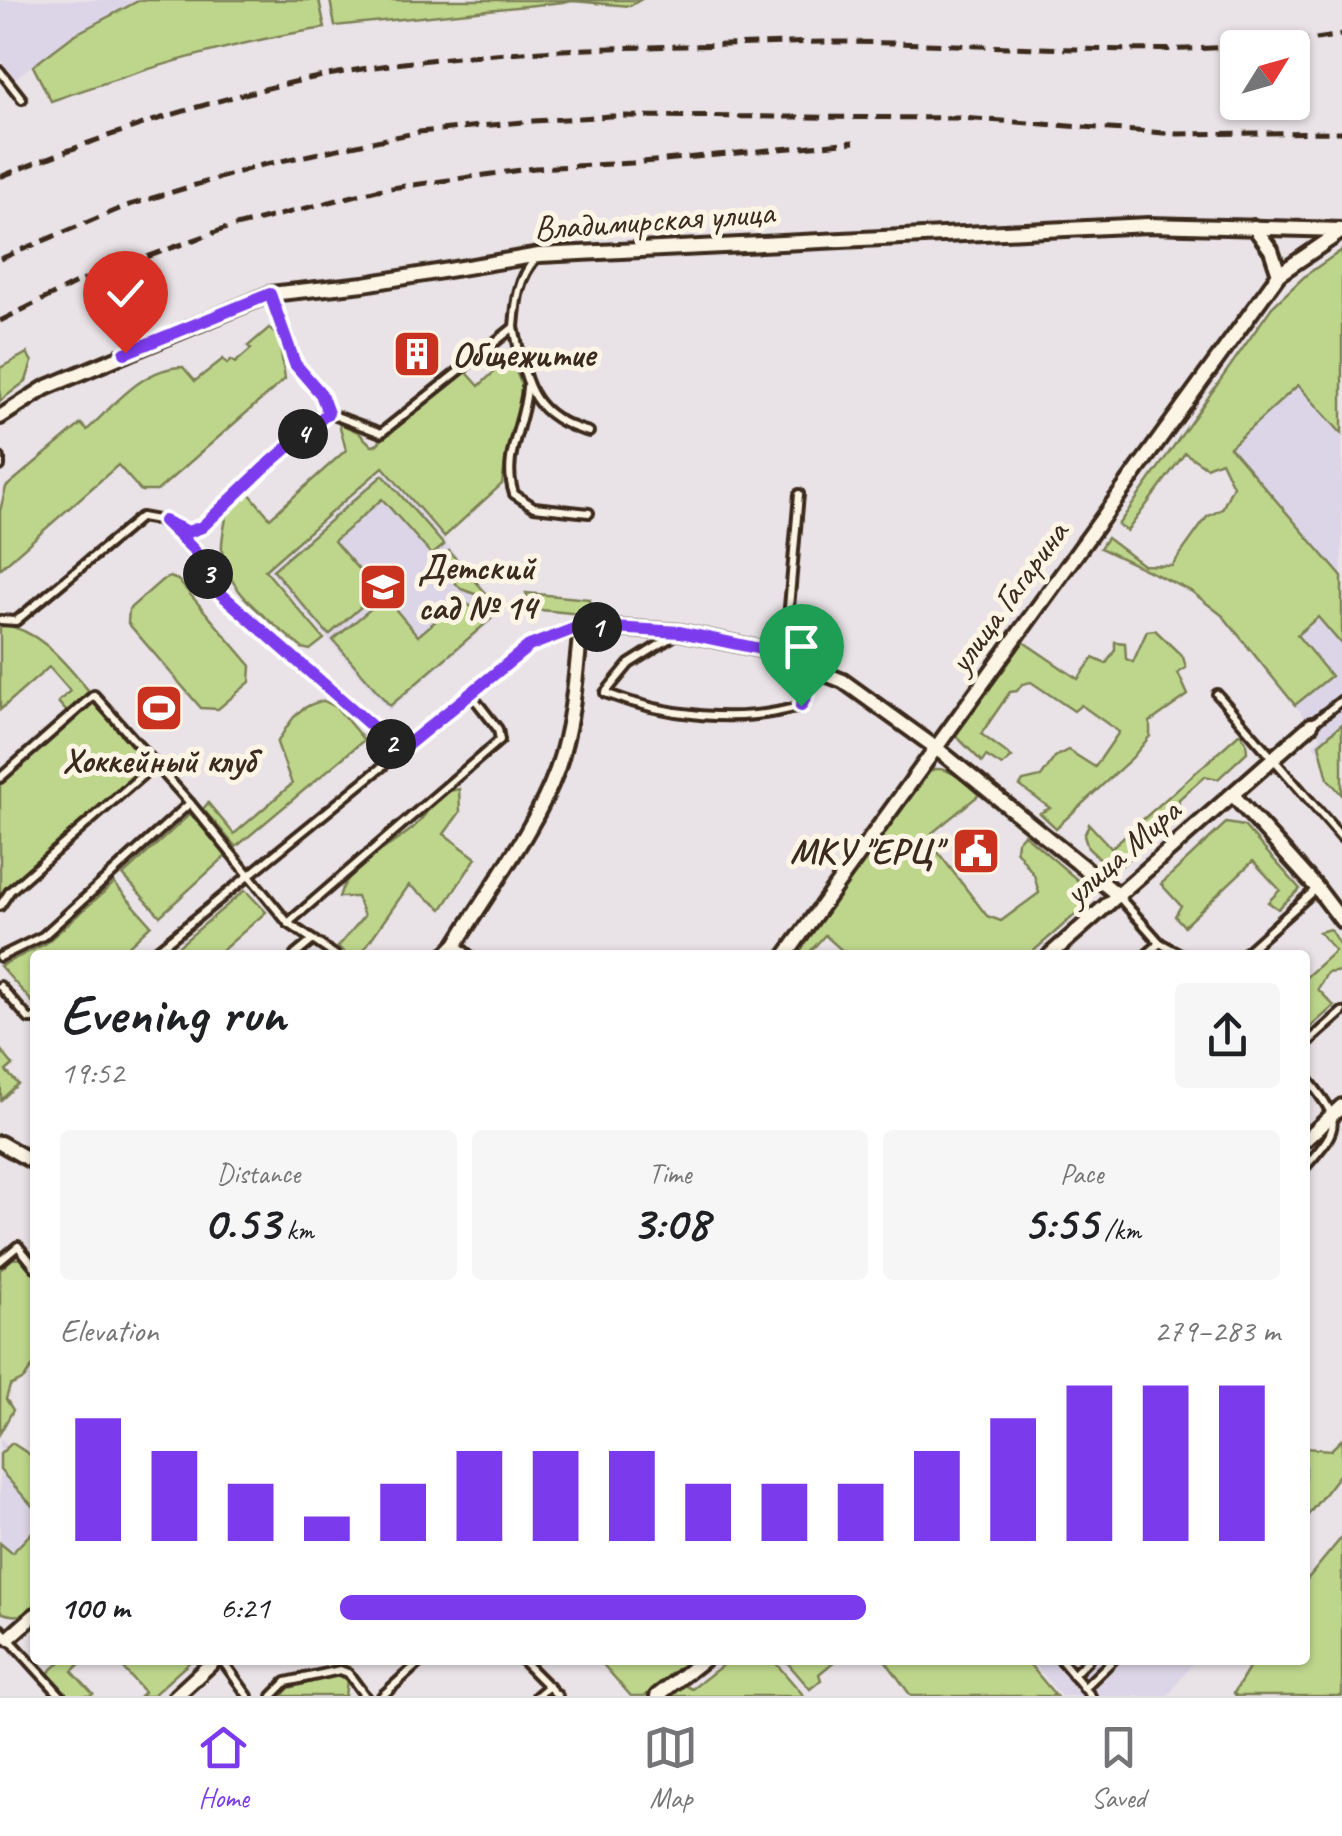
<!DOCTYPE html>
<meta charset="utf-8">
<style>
body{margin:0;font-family:Caveat,sans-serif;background:#f6f6f6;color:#202124;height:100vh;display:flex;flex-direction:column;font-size:38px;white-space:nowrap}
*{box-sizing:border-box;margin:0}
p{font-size:32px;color:#757577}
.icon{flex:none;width:55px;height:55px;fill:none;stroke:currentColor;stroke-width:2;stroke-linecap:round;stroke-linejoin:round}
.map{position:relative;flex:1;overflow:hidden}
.drawer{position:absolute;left:30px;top:950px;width:1280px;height:715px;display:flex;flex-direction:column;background:#fff;border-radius:10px;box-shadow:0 2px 8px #0004}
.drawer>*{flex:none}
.needle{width:65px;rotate:53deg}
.fabs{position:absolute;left:1220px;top:30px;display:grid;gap:20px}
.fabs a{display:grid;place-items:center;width:90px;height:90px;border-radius:10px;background:#fff;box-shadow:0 2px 8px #0004;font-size:50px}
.pin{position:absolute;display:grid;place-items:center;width:85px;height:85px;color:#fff;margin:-102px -42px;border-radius:50% 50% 50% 0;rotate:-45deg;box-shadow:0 0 10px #0007}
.pin .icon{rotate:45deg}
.km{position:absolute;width:50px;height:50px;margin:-25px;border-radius:50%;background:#222;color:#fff;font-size:28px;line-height:50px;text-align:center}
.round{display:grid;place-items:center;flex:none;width:105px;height:105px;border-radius:10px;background:#f6f6f6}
.headline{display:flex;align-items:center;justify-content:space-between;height:170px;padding:0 30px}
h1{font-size:55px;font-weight:700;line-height:75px}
.metrics{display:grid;grid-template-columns:repeat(3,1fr);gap:15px;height:170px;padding:10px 30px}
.metrics div{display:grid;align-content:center;border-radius:10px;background:#f6f6f6;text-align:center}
.metrics b{font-size:50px;font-weight:700}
.metrics small{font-size:28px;font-weight:400}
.metrics p{font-size:28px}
.chart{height:280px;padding:20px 30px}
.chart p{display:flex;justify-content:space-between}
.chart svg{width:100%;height:180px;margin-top:10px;stroke:#7c3aed;stroke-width:6}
ul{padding:0 30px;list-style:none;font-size:32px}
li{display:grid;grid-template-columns:160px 120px 1fr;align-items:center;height:75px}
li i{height:25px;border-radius:12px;background:#7c3aed}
.tab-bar{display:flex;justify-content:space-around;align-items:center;height:140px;border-top:2px solid #e0e0e0;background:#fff;font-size:28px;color:#757577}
.tab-bar a{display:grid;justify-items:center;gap:5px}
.tab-bar .active{color:#7c3aed}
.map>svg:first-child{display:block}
.built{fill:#dcd5e7}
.green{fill:#bed68c;stroke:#7c8055;stroke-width:2.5}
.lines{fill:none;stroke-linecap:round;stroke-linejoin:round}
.service-casing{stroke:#3b2a1e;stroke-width:14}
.minor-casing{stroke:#3b2a1e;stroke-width:20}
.service{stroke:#fcf5e5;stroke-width:6}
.minor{stroke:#fcf5e5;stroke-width:12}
.rail{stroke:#3b2a1e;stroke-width:5;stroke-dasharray:15 8;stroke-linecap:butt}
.route-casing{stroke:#fff;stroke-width:20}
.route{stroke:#7c3aed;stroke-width:12}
.labels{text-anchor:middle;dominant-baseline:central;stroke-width:10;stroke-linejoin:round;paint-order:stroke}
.street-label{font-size:35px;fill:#3b2a1e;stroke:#fcf5e5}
.poi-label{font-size:35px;font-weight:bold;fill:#3b2a1e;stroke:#fcf5e5;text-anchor:start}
</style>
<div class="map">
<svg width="1342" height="1696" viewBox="0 0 1342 1696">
<rect width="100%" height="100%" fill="#e9e2e6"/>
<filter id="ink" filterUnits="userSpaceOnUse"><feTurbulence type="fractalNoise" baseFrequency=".01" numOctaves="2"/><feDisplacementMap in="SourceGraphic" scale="20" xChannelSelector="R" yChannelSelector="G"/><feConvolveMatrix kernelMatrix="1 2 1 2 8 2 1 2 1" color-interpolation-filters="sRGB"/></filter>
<g filter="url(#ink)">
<g class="built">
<polygon points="0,0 142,0 75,35 15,78 0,59"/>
<polygon points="1298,385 1342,434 1342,577 1230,447"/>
<polygon points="384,471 504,611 389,710 269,570"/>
<polygon points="1342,597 1342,779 1313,745 1321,737 1261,664"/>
<polygon points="0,1438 35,1476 35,1542 0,1573"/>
<polygon points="1031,1660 1195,1660 1168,1696 1061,1696"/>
</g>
<g class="green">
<path d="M 140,0 L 319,0 L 325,28 C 231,42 141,70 51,101 L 33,66 L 74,35 Z"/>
<polygon points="330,0 640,0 630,6 573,1 335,26"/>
<polygon points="1342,250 1342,434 1298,385 1230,447 1342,577 1342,645 1318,617 1297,635 1331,676 1295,705 1223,616 1191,591 1100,548 1107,538 1143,565 1172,566 1207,517 1222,509 1233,486 1221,461 1206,467 1185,453 1127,531 1118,525 1272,307 1306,275"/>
<path d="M 269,328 L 279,338 L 285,379 L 157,491 L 141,491 L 118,465 L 0,569 L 0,511 L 6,487 L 81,424 L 87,430 C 115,404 144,367 183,367 L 195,381 L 223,359 L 227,364 L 231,360 L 235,363 L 251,349 L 248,346 Z"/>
<polygon points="27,353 32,362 26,381 0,401 0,368"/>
<path d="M 510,357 L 523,388 L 522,404 L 506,456 L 502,484 L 444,537 L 383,467 L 265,570 L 324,639 L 310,650 L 302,648 C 272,621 226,594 222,550 C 221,537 226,523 227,510 L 248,492 L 270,518 L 346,450 L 339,423 L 358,432 L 372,446 L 376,445 L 462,367 L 479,386 Z"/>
<polygon points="383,475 444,545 432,555 382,499 334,541 378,592 329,635 273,570"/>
<polygon points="449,551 492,600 461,589 437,562"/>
<polygon points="170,577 178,580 251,666 250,682 218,709 201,708 128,623 129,609 162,580"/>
<polygon points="526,593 590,599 588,608 581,614 531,609"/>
<polygon points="385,597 418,636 457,603 464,602 491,619 390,706 333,640"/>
<path d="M 0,624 C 41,630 63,661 89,691 L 67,712 L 58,702 L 70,691 L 49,667 L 0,710 Z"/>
<polygon points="1155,630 1183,657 1186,668 1178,673 1188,695 1150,722 1150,736 1132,758 1056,828 1040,813 1050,808 1020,786 1023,781 1041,777 1055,757 1068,750 1095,767 1119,732 1081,705 1074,711 1031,682 1022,684 1017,691 1010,692 981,734 1012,757 1002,766 986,756 982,762 956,736 956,727 1019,639 1078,679 1093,658 1106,664 1115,650 1115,642 1125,643 1126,659 1133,662 1147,631"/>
<path d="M 324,701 L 336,707 L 364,740 L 236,847 L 203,809 L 208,803 L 234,834 L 292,784 L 277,743 C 290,722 297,705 324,701 Z"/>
<polygon points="93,702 145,761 145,768 0,896 0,785"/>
<polygon points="1342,724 1342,795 1328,779 1319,744"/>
<polygon points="1240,733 1246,742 1247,752 1218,779 1205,776 1179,799 1178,815 1121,866 1107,866 1088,848 1084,836 1089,824 1111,848"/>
<path d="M 935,769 C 953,768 966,784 979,795 L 932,833 L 934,847 L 987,916 L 1001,921 L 1039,893 L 1034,875 L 1016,850 L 1017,842 L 1024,834 L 1081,883 L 1088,895 L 1085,906 L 1029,955 L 847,955 L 825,935 L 807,955 L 792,955 L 925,774 Z"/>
<path d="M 459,789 L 460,812 L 444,834 L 476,858 L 442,909 L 409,885 L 360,955 L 347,955 L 338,947 L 364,916 L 357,897 L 339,897 C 347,864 392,848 415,826 C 425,817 432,804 440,793 Z"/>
<polygon points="190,814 227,855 160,916 123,875"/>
<polygon points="1226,823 1244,826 1300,889 1278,909 1268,902 1280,890 1253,861 1184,926 1175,916 1181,906 1161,884"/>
<polygon points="114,883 151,925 119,955 35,955 35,1005 0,966 45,944"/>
<polygon points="245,890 266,912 217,955 168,955"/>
<polygon points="1330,929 1342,949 1342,971 1327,973 1318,989 1334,1006 1305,1032 1305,978 1335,951 1319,932"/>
<polygon points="0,1049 13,1065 6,1071 18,1084 1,1100"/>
<polygon points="23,1258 35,1273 35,1363 24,1379 10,1386 6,1399 13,1410 0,1433 0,1270 12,1259"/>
<polygon points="1342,1439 1342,1471 1305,1519 1305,1448 1331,1450"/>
<polygon points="12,1443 35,1458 35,1509 0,1470 0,1454"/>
<path d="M 35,1529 L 35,1609 C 22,1617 14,1617 0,1612 L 0,1543 L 12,1553 Z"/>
<polygon points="1342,1537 1342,1696 1236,1696 1234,1693 1254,1660 1305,1660 1305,1582"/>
<polygon points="62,1660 84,1660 72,1671 93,1694 90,1696 68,1696 48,1673"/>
<polygon points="116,1660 192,1660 152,1696 140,1696 144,1692"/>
<polygon points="599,1660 691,1660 645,1696 631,1696"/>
<polygon points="729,1660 773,1660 804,1696 666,1696 681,1683 692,1689"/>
<polygon points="785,1660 836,1660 819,1674 821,1680 810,1689"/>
<polygon points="885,1660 1026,1660 1056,1696 911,1696"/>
<polygon points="337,1675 347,1680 345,1696 281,1696 289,1688"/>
</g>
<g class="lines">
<g class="service-casing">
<g id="service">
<polyline points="0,71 22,99"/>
<polyline points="270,294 295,364 321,394 328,413"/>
<path d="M 514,327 C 526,382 528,415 589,432"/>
<path d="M 527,387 C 525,425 501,456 514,494 L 534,507 L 589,513"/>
<polyline points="0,458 0,466"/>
<path d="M 169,523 L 188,532 L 203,527 L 264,468 L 328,413 L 381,433 L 514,327 C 516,301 518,278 536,258"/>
<polyline points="0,620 16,621 141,517 163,521 194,550 220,593 400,751"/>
<path d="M 675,635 L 629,664 L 605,693 C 665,716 739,725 801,706 L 806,696 L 788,619 L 799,494"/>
<polyline points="1217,694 1342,838"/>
<polyline points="1312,724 1342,700"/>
<polyline points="0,778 94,695 190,803"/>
<polyline points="1120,898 1160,943 1146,955"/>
<polyline points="0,906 10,891 155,764"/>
<polyline points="313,940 288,923 500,740 498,729 470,693"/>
<polyline points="1160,943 1182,955"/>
<polyline points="457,945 469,955"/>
<polyline points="151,955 529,647 580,626"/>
<polyline points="295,955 313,940 335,955"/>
<polyline points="1243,955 1316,889"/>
<polyline points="0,957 43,936 190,803 288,923"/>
<polyline points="0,986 29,1019 35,1019"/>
<polyline points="1305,1045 1342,1012"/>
<path d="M 1305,1076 C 1342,1122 1342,1125 1305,1167"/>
<polyline points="0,1261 18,1246 35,1267"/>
<polyline points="0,1629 61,1696"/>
<polyline points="222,1660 248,1696"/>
<polyline points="522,1660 558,1696"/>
<polyline points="1061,1660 1091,1696"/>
<polyline points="1073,1675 1088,1660"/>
<polyline points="1084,1688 1113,1660"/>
<polyline points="272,1696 286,1682 340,1670 348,1673 365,1696"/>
<polyline points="382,1696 422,1660"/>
<polyline points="537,1696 549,1686"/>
</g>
</g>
<g class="minor-casing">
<g id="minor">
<polyline points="1254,227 1271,250 1279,274"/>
<polyline points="0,417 45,388 270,294 364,284 539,255 1148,225 1342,230"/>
<polyline points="1233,795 1317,888 1342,921"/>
<path d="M 445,955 L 456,944 C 488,891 536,828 557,770 C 573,724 576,674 581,626 L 680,632 L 765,650 L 843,681 L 936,748 L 1119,896"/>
<polyline points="786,955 1279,274 1342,231"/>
<polyline points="1050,955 1311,725"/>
<polyline points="1305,1140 1342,1106"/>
<polyline points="0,1143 35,1163"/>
<polyline points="9,1638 35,1615"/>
<polyline points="176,1696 215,1660"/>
<polyline points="657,1696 703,1660"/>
</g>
</g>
<use href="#service" class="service"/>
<use href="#minor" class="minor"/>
<g class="rail">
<path d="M 0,177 C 109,133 223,94 339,73 C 454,52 570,49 685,46 C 738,45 791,42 844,42 C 1011,44 1176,62 1342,35"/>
<polyline points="0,259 126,206 262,165 419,132 533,121 610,116 962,118 1177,134 1342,132"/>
<polyline points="0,321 78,282 224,229 377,190 535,168 632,163 854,142"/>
</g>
</g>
</g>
<g class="lines" filter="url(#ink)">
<g class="route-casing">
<polyline id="route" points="125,353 270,294 295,364 321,394 328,413 264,468 202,527 188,532 164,521 194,550 220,593 400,751 529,646 581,626 680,632 765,650 797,663 806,696 801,706"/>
</g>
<use href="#route" class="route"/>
</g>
<defs>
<g id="building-square" transform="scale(2.5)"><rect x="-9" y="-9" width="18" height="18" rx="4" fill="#c8321e" stroke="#fcf5e5"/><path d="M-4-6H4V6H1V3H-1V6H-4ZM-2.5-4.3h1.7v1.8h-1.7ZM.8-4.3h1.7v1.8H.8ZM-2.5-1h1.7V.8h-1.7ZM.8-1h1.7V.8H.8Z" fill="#fff"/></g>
<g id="school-square" transform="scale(2.5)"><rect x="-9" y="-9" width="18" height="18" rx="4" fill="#c8321e" stroke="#fcf5e5"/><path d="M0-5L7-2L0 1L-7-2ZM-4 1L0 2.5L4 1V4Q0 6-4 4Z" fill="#fff"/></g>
<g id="stadium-square" transform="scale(2.5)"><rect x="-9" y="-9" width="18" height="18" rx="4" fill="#c8321e" stroke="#fcf5e5"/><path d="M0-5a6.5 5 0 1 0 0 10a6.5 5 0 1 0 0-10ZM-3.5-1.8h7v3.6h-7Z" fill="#fff"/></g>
<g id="civic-square" transform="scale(2.5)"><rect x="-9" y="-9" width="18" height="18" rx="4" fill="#c8321e" stroke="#fcf5e5"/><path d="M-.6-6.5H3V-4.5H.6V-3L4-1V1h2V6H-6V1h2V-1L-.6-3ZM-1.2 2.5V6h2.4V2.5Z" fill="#fff"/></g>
</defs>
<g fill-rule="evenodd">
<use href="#building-square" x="417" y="354"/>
<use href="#school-square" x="383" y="587"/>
<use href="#stadium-square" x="159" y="708"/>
<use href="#civic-square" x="976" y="851"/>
</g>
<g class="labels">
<g class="street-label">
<text transform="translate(654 220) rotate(-4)">Владимирская улица</text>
<text transform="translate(1008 597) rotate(-54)">улица Гагарина</text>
<text transform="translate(1122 852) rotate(-41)">улица Мира</text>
</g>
<g class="poi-label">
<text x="452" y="354">Общежитие</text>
<text x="418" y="567">Детский<tspan x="418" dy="40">сад № 14</tspan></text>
<text x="159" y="760" text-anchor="middle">Хоккейный клуб</text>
<text x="941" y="851" text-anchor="end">МКУ "ЕРЦ"</text>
</g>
</g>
</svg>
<div class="fabs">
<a><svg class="needle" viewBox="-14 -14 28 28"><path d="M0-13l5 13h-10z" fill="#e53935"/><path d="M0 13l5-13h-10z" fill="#757577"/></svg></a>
</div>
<div class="pin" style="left:801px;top:706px;background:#1e9e55"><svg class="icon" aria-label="arrive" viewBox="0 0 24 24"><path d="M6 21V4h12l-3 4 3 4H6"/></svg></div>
<div class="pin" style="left:125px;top:353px;background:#d93025"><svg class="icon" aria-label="check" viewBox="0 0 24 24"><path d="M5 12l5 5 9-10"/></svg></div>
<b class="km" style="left:597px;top:627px">1</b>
<b class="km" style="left:391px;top:744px">2</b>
<b class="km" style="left:208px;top:574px">3</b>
<b class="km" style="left:303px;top:434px">4</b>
<section class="drawer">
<div class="headline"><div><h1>Evening run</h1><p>19:52</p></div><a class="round"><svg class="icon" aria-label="share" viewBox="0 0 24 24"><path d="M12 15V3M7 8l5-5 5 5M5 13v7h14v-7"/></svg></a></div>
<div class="metrics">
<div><p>Distance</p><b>0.53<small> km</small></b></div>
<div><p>Time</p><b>3:08</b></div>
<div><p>Pace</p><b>5:55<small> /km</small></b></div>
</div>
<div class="chart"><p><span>Elevation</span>279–283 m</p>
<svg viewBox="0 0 160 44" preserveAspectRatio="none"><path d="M5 44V14M15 44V22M25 44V30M35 44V38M45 44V30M55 44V22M65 44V22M75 44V22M85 44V30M95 44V30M105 44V30M115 44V22M125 44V14M135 44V6M145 44V6M155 44V6"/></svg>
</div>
<ul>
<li><b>100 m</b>6:21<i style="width:56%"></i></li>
</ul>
</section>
</div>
<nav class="tab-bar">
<a class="active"><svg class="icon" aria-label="home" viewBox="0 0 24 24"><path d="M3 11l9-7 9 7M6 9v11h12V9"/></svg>Home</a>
<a><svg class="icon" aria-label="map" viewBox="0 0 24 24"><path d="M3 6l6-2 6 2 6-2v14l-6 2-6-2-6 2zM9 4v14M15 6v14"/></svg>Map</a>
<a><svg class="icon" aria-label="saved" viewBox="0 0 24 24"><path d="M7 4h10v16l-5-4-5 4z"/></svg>Saved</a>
</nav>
